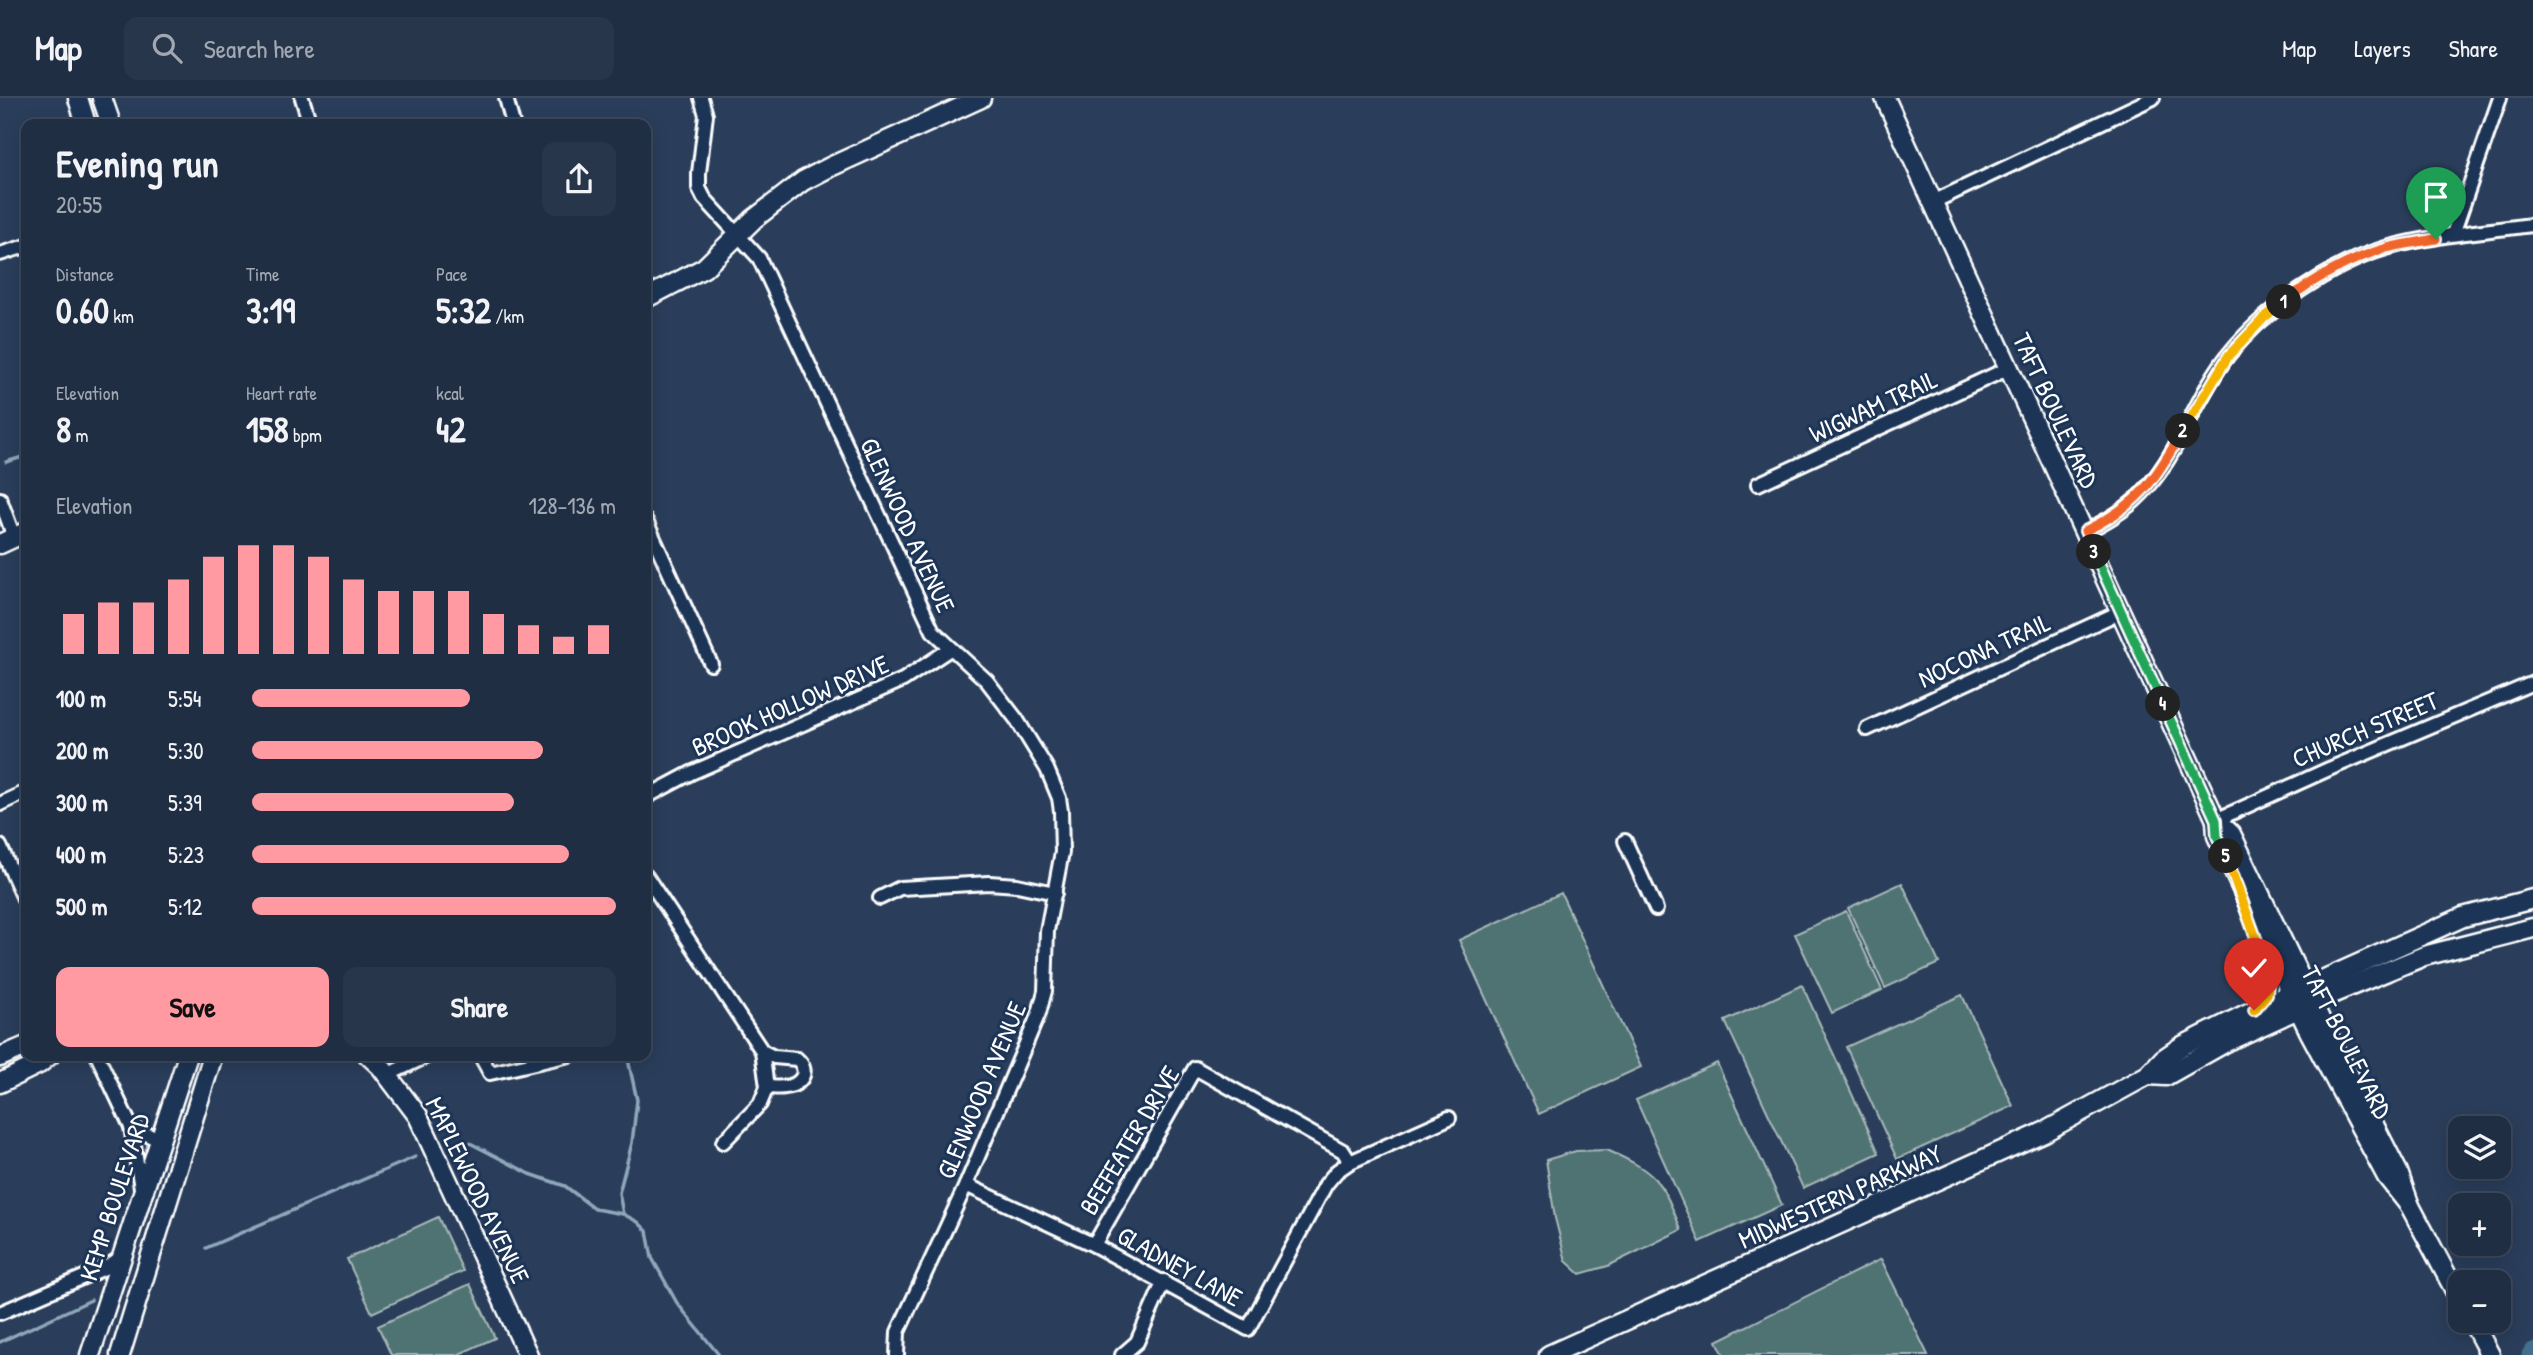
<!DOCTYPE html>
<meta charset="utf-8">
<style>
body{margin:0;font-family:"Patrick Hand",sans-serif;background:#28364b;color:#f1f3f6;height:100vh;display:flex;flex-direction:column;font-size:26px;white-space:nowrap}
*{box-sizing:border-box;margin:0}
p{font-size:23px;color:#a2a8b2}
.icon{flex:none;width:38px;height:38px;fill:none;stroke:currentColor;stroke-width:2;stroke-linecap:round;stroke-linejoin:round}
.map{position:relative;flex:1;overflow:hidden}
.drawer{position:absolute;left:21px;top:21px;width:630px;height:942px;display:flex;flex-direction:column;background:#202e44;border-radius:14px;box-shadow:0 4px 18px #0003,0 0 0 2px #3d4a5d}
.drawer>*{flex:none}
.tools{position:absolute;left:2448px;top:1018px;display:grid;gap:14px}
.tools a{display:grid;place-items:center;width:63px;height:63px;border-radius:14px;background:#202e44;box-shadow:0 4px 18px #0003,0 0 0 2px #3d4a5d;font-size:35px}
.pin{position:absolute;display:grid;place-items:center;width:60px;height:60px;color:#fff;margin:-72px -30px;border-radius:50% 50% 50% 0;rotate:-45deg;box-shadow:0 0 7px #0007}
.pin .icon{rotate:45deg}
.km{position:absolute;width:35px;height:35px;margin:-18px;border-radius:50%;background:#222;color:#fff;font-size:19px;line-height:35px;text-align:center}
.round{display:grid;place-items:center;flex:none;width:74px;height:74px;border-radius:14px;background:#28364b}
.summary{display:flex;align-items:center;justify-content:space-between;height:119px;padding:0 35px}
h1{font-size:38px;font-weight:700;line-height:52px}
.figures{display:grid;grid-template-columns:repeat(3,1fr);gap:10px;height:119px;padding:7px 35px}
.figures div{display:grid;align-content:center}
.figures b{font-size:35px;font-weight:700}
.figures small{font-size:19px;font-weight:400}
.figures p{font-size:19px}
.chart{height:196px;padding:14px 35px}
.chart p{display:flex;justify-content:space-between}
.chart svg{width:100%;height:126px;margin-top:7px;stroke:#ff9aa2;stroke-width:6}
.action{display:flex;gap:14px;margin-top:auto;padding:14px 35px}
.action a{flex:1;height:80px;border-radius:14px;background:#ff9aa2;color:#111;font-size:28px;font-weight:700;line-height:80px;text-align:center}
.action a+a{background:#28364b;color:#f1f3f6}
ul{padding:0 35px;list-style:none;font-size:23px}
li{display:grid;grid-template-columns:112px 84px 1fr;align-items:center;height:52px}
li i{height:18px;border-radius:9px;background:#ff9aa2}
header{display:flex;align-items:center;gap:42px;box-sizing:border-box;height:98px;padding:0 35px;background:#202e44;border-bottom:2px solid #3d4a5d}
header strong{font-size:33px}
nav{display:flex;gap:38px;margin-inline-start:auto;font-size:24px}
.search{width:490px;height:63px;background:#28364b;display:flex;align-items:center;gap:18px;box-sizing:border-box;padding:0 24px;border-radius:14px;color:#a2a8b2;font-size:26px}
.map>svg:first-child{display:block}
.green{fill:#507373;stroke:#a8b9b9;stroke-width:2}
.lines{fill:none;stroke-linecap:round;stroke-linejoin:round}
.stream{stroke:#8fa8bb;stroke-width:3.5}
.river{stroke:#456e8d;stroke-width:19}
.street-casing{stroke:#fff;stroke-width:18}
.secondary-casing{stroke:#fff;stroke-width:23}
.street{stroke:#1d3557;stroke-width:12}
.secondary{stroke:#1d3557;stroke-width:18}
.split-1-casing{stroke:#fff;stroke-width:14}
.split-2-casing{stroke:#fff;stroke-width:14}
.split-3-casing{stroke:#fff;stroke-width:14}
.split-4-casing{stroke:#fff;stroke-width:14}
.split-5-casing{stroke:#fff;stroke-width:14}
.split-6-casing{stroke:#fff;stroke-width:14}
.split-1{stroke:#f0652b;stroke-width:9}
.split-2{stroke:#f5b400;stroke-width:9}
.split-3{stroke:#f0652b;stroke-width:9}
.split-4{stroke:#22a559;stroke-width:9}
.split-5{stroke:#22a559;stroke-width:9}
.split-6{stroke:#f5b400;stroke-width:9}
.labels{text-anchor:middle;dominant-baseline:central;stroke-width:6;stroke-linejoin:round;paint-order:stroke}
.street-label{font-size:26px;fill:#fff;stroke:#1d3557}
</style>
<header>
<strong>Map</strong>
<div class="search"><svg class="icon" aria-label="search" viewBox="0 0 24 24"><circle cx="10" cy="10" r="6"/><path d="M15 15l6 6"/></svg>Search here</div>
<nav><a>Map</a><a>Layers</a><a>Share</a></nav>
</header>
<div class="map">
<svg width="2533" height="1257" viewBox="0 0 2533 1257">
<rect width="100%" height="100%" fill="#2a3e5b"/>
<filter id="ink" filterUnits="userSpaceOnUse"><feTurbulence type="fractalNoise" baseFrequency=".0143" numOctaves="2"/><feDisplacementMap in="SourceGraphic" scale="14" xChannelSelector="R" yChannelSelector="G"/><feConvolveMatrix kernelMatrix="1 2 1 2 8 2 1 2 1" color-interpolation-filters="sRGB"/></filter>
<g filter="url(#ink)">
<g class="green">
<polygon points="1902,785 1939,865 1885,890 1848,810"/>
<polygon points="1561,795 1641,969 1539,1016 1459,842"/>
<polygon points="1846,813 1882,892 1832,915 1795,836"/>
<polygon points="1802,887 1879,1055 1803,1090 1725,923"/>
<polygon points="1962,897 2013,1008 1897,1061 1846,949"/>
<polygon points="1717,965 1782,1107 1700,1144 1636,1002"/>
<path d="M 1607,1052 C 1656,1074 1662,1082 1681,1132 L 1608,1168 L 1580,1176 L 1566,1163 L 1555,1120 L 1546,1062 L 1576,1053 Z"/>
<polygon points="438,1119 463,1173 372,1215 347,1161"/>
<polygon points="1881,1161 1928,1257 1724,1257 1717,1243"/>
<polygon points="470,1186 495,1240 457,1257 391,1257 378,1228"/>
</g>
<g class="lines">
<g class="stream">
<polyline points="6,364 26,358"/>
<polyline points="449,1045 470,1045 530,1076 565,1088 595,1111 623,1116 638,1124 647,1133 652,1160 677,1205 719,1257"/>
<polyline points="623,1116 619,1095 632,1045 637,1002 627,957"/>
<polyline points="206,1150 415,1059"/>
<polyline points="0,1244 91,1202"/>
</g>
<polyline class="river" points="2531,1257 2533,1254"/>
<g class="street-casing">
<g id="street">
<polyline points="302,0 310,26"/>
<polyline points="506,0 513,26"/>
<polyline points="701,0 706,17 699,75 699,90 704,100 759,160 933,533 987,583 1017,622 1047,671 1059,700 1061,713 1062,754 1047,833 1045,893 1039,915 966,1087 898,1234 897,1257"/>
<polyline points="1933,104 2153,0"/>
<polyline points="2453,136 2500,0"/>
<polyline points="0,156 26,148"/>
<polyline points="1758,386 2007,271"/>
<polyline points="0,401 14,439"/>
<polyline points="646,423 711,566"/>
<path d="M 2085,434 C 2102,425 2119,416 2134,403 C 2177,365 2194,300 2229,256 C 2265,211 2331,166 2386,150 C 2434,137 2484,133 2533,127"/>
<polyline points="1867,631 2120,514"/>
<polyline points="646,699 691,675 903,582 950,551"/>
<polyline points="0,706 26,694"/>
<polyline points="2216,722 2329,671 2533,585"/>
<polyline points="1625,743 1656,811"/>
<polyline points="0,748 26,805"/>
<polyline points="646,778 762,953 767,989 760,1006 723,1044"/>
<polyline points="880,800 900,790 989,785 1017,787 1055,795"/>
<path d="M 762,953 L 774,959 L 797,961 C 811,974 801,987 785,989 C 779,990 772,989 767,989"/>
<polyline points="97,957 131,1029 161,1043"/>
<polyline points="480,957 490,975 570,957"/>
<polyline points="387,977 429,957"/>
<polyline points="131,1029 141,1090"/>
<polyline points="966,1087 1094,1147 1248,1231 1326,1086 1337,1073 1350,1064 1449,1020"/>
<polyline points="1094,1147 1195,970 1343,1053 1350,1064"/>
<polyline points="0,1215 107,1169 123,1158"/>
<polyline points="1122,1257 1137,1244 1164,1183"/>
</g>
</g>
<g class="secondary-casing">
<g id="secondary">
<polyline points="78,0 86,26"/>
<polyline points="102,0 111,26"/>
<polyline points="1885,0 2216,722 2217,738 2309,933 2387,1079 2410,1108"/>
<polyline points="646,200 704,170 754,121 803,83 830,69 981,0"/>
<polyline points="0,446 26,434"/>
<polyline points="2216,722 2231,736 2319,919 2398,1074 2410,1108 2460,1202"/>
<path d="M 2255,911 C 2273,894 2270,878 2262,857"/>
<polyline points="368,957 381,969 418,1018 528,1257"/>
<polyline points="0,959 26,948"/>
<polyline points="2148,977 2166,978 2228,943 2329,897 2424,858 2533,830"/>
<polyline points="0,985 39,966 50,957"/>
<polyline points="2472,1223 2490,1257"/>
<polyline points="90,1257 188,957"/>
<polyline points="120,1257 213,957"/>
<polyline points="1549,1257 2046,1033 2148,977 2163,961 2182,948 2244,917 2463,819 2533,801"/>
</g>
</g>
<use href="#street" class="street"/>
<use href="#secondary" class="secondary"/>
</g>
</g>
<g class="lines" filter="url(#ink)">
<g class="split-1-casing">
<path id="split-1" d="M 2284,204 C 2311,182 2354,159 2387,150 C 2403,146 2420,144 2436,141"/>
</g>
<g class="split-2-casing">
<polyline id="split-2" points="2183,333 2229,257 2265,219 2284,204"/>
</g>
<g class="split-3-casing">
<path id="split-3" d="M 2094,454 L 2085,433 C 2140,406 2152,385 2183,333"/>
</g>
<g class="split-4-casing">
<polyline id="split-4" points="2094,454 2163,606"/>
</g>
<g class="split-5-casing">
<polyline id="split-5" points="2163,606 2216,722 2217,738 2226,758"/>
</g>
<g class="split-6-casing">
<polyline id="split-6" points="2226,758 2269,876 2267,896 2254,912"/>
</g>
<use href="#split-1" class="split-1"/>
<use href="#split-2" class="split-2"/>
<use href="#split-3" class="split-3"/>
<use href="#split-4" class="split-4"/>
<use href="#split-5" class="split-5"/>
<use href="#split-6" class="split-6"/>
</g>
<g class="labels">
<g class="street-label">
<text transform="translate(1873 308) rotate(-25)">WIGWAM TRAIL</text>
<text transform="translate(2056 312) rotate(65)">TAFT BOULEVARD</text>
<text transform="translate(908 427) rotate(65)">GLENWOOD AVENUE</text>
<text transform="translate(1984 552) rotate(-25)">NOCONA TRAIL</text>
<text transform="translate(790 607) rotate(-24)">BROOK HOLLOW DRIVE</text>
<text transform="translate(2365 631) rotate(-23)">CHURCH STREET</text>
<text transform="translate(2347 944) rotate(63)">TAFT BOULEVARD</text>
<text transform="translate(981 992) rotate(-67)">GLENWOOD AVENUE</text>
<text transform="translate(1129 1042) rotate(-59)">BEEFEATER DRIVE</text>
<text transform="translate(478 1092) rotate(64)">MAPLEWOOD AVENUE</text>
<text transform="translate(1840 1098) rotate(-24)">MIDWESTERN PARKWAY</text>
<text transform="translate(114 1099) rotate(-72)">KEMP BOULEVARD</text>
<text transform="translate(1180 1168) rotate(29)">GLADNEY LANE</text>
</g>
</g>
</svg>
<div class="tools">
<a><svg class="icon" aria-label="layers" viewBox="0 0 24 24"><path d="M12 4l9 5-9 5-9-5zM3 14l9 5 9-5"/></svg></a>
<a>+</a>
<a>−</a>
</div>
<div class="pin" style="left:2436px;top:141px;background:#1e9e55"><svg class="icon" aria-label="arrive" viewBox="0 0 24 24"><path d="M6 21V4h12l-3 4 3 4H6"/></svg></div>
<div class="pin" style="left:2254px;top:912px;background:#d93025"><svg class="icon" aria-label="check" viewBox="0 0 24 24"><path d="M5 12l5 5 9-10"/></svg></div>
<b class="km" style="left:2284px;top:204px">1</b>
<b class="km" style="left:2183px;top:333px">2</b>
<b class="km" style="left:2094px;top:454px">3</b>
<b class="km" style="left:2163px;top:606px">4</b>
<b class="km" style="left:2226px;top:758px">5</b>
<section class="drawer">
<div class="summary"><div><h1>Evening run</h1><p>20:55</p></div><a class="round"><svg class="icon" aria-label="share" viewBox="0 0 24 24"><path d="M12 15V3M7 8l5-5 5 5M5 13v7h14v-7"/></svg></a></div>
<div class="figures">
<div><p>Distance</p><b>0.60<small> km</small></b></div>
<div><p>Time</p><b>3:19</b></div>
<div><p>Pace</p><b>5:32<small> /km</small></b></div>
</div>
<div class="figures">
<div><p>Elevation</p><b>8<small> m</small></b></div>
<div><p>Heart rate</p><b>158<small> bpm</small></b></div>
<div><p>kcal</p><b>42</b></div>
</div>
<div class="chart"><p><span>Elevation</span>128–136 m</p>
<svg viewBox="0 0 160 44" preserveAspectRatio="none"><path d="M5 44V30M15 44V26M25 44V26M35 44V18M45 44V10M55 44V6M65 44V6M75 44V10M85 44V18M95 44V22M105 44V22M115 44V22M125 44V30M135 44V34M145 44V38M155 44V34"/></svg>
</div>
<ul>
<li><b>100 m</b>5:54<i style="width:60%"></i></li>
<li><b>200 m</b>5:30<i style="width:80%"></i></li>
<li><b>300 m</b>5:39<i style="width:72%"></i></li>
<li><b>400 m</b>5:23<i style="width:87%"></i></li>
<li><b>500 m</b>5:12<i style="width:100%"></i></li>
</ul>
<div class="action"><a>Save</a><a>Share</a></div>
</section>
</div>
